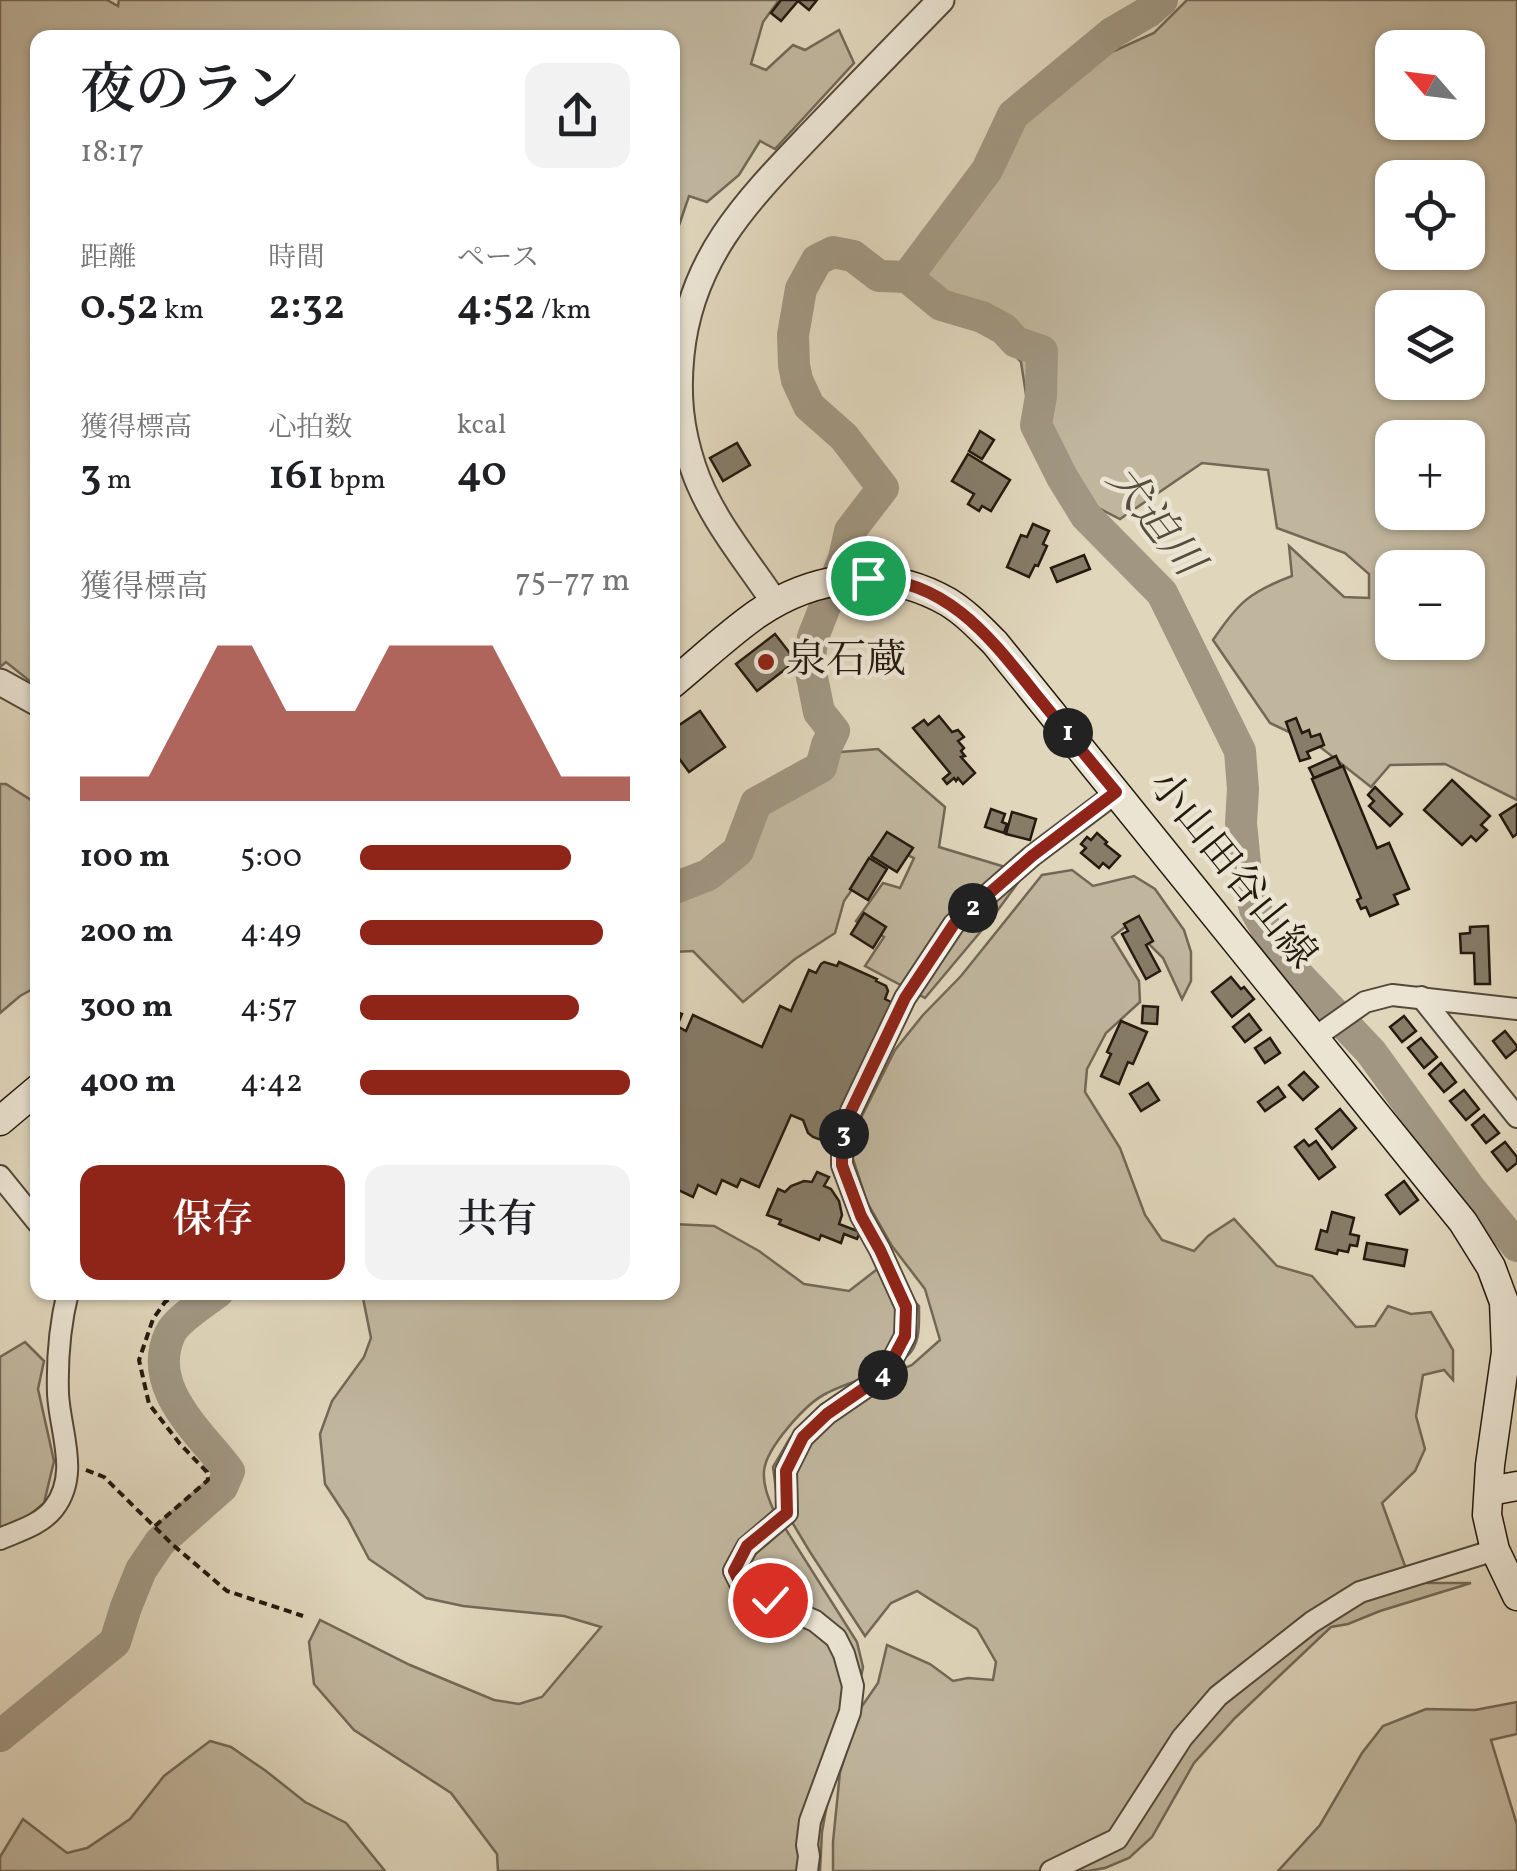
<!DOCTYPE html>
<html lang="ja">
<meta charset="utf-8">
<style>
body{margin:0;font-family:Vollkorn,"Noto Serif JP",serif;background:#f2f2f2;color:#202124;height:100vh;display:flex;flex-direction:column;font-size:38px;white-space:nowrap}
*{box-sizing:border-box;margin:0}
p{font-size:32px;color:#757577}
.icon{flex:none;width:55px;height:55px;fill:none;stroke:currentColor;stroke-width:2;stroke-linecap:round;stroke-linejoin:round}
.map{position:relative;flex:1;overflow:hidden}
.drawer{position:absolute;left:30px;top:30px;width:650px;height:1270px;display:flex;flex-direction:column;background:#fff;border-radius:20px;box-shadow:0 2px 8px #0004}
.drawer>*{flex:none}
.needle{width:65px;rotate:298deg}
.tools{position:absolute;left:1375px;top:30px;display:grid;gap:20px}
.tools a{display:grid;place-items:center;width:110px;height:110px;border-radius:20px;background:#fff;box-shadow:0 2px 8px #0004;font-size:50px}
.pin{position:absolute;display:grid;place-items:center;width:85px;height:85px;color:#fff;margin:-42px;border:5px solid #fff;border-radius:50%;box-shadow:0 2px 10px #0007}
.km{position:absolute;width:50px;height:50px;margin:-25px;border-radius:50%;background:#222;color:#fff;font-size:28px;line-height:50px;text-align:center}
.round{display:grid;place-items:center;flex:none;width:105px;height:105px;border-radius:20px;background:#f2f2f2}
.summary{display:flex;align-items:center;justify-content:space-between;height:170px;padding:0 50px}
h1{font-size:55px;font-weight:600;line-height:75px}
.figures{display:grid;grid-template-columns:repeat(3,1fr);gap:15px;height:170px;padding:10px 50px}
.figures div{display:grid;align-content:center}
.figures b{font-size:42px;font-weight:600}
.figures small{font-size:28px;font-weight:400}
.figures p{font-size:28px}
.chart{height:280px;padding:20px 50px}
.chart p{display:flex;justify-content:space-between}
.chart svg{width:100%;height:180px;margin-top:10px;fill:#8f2418;opacity:.7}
.action{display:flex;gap:20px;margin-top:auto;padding:20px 50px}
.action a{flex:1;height:115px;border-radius:20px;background:#8f2418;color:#fff;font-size:40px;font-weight:600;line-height:115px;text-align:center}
.action a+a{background:#f2f2f2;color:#202124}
ul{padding:0 50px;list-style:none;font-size:32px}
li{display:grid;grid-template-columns:160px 120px 1fr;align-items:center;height:75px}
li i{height:25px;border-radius:12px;background:#8f2418}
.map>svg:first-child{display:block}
.green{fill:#c0b69e;stroke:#726856;stroke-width:2.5;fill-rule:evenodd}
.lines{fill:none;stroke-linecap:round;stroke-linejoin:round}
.river{stroke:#a09681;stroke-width:32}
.building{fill:#867c68;stroke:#241a0e;stroke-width:2.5}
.minor-casing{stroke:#53493a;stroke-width:24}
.tertiary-casing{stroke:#53493a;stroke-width:29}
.secondary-casing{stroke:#241a0e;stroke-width:31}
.path{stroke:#241a0e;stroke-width:4;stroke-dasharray:8 5;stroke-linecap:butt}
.minor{stroke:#ebe4d3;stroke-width:20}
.tertiary{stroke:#ebe4d3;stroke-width:25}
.secondary{stroke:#ebe4d3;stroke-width:28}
.route-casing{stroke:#fff;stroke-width:20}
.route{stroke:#8f2418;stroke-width:12}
.poi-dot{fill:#8f2418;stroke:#ebe4d3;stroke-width:4}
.labels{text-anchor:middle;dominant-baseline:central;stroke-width:9;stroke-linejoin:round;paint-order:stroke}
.poi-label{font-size:40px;fill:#241a0e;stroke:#ebe4d3;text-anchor:start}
.street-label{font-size:40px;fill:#241a0e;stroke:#ebe4d3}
.water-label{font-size:42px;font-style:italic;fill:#564c3c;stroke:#ebe4d3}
</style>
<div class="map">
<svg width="1517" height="1871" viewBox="0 0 1517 1871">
<rect width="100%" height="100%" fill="#e0d6bc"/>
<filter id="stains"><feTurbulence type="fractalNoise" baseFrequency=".002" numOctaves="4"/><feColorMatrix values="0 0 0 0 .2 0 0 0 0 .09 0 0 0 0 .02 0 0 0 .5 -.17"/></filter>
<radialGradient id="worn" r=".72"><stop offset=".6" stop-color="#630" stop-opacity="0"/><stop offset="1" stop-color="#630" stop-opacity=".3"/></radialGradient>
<g class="green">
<polygon points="0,0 107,0 118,6 119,0 779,0 763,22 751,64 766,70 793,45 805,50 839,30 854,63 775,149 760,141 739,175 707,202 689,196 673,243 672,38 38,38 37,711 35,709 31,682 6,662 0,667"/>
<path d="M 1187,0 L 1517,0 L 1517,800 L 1445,764 L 1390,765 L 1371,787 L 1319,746 L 1270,723 L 1213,640 C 1238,603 1249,592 1292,576 L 1289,546 L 1344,597 L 1369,598 L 1369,574 L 1345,553 L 1277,528 L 1268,470 L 1202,463 L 1120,519 L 1051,484 L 1035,453 L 1021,362 L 984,324 L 930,311 L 915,295 L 914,272 L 938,250 L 961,222 L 995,162 L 1007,112 L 1053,98 L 1057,65 L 1114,51 L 1154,33 ZM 1392,48 L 1468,48 L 1468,122 L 1392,122 ZM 1392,178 L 1468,178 L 1468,252 L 1392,252 ZM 1392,308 L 1468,308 L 1468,382 L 1392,382 ZM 1392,438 L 1468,438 L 1468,512 L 1392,512 ZM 1392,568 L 1468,568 L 1468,642 L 1392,642 Z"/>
<polygon points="878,749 945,807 939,847 1025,873 992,918 925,998 865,966 884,937 856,921 883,883 900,888 914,858 884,844 844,901 835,933 795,959 743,1002 693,951 673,952 673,894 738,842 786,782 828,753"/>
<polygon points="0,784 6,784 37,804 38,986 20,996 0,1013"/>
<polygon points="1072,870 1093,886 1134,876 1155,889 1184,930 1191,952 1191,981 1182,999 1163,958 1129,924 1112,937 1139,981 1140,1002 1106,1033 1087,1069 1085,1092 1120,1148 1145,1215 1162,1240 1194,1251 1208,1236 1234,1219 1277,1266 1312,1276 1356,1327 1375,1326 1388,1306 1411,1314 1431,1312 1453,1350 1453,1380 1444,1370 1423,1375 1416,1416 1425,1449 1415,1471 1382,1503 1405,1566 1428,1583 1471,1583 1380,1611 1348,1624 1331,1627 1235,1718 1194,1763 1152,1837 1129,1858 1105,1868 1088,1871 833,1871 833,1842 840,1772 860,1709 878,1683 887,1645 930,1664 953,1681 968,1678 993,1680 996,1662 977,1629 917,1591 891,1603 865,1636 810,1552 777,1497 773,1467 790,1438 822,1404 912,1365 940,1340 925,1289 892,1246 867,1202 853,1159 853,1134 895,1050 923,1015 961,976 1042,875"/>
<path d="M 673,1224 L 714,1226 L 759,1251 L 804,1284 L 849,1291 L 880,1267 L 919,1306 C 919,1323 921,1345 906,1357 C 884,1375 852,1380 827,1393 C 806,1403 766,1448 764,1471 C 763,1485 768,1497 773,1509 L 857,1642 L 863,1667 L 858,1693 L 832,1776 L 822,1832 L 820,1871 L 498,1871 L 497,1854 L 451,1793 L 354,1730 L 314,1684 L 309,1642 L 320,1620 L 410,1665 L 494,1700 L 519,1704 L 542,1697 L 601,1627 L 564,1616 L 463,1606 L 426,1598 L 369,1559 L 348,1519 L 325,1484 L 320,1434 L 332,1401 L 364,1357 L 371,1338 L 362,1293 L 672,1292 Z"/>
<polygon points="25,1342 44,1361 38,1389 54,1461 44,1503 0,1540 0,1357"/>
<polygon points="1517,1702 1517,1734 1491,1740 1517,1825 1517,1871 1278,1871 1320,1825 1362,1753 1383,1726 1426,1709 1475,1710"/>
<polygon points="210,1741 231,1747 266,1771 305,1802 346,1823 385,1871 0,1871 0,1857 23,1819 67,1853 87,1848 130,1819 164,1776"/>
</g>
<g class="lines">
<g class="river">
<polyline points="907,277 941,305 982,317 1004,329 1016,342 1042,351 1041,396 1036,425 1062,477 1086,516 1162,593 1240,751 1243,789 1241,823 1246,874 1255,909 1274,943 1295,972 1371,1052 1468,1186 1517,1246"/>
<polyline points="907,277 987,170 1013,115 1112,33 1148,12 1162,0"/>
<polyline points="672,889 708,875 738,851 756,803 821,767 827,745 834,731 819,712 809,662 813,637 844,558 850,531 883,488 844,437 809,406 797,380 794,365 793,335 801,289 817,260 833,252 853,256 879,276 907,277"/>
<path d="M 0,1736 L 115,1642 L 126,1607 L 141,1570 L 160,1542 L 222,1487 L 229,1471 C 201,1433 145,1388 170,1334 C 176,1320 205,1302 218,1292"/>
</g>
</g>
<g class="building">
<polygon points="781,0 817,0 809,10 798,1 781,21 771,13"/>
<polygon points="980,431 994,440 982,459 969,451"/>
<polygon points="737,443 750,465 723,481 710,458"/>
<polygon points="968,454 1010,480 991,511 982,506 979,511 968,504 974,494 952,481"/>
<polygon points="1033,524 1049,531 1043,544 1047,546 1038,566 1035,565 1029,577 1007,567 1021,535 1027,537"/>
<polygon points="1084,555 1090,569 1057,582 1051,568"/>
<polygon points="775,634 796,661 757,691 736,664"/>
<polygon points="700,711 725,747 689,772 672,749 672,730"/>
<polygon points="939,716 952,732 958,730 964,737 958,741 964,748 961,751 965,756 961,757 975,773 963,784 958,778 956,781 954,778 947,784 943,779 950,773 913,728 924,720 928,725"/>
<polygon points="1296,718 1302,733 1309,730 1311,737 1320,734 1324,745 1307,752 1310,758 1300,761 1286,722"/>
<polygon points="1336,756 1341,767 1314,778 1309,768"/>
<polygon points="1343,766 1377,848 1389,843 1409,889 1394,895 1398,904 1370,916 1366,907 1361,909 1357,900 1361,898 1312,779"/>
<polygon points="1452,780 1490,816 1481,825 1487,830 1476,841 1471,836 1462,845 1424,810"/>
<polygon points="1375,787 1402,814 1390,826 1369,806 1374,801 1368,795"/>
<polygon points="1517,804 1517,834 1513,837 1500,815"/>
<polygon points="991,809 1005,814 1002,822 1007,824 1004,833 985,827"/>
<polygon points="1012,812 1036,819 1030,840 1006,834"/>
<polygon points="887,832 913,848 897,872 871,856"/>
<polygon points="1097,833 1107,842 1105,844 1120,856 1109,868 1103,863 1099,868 1081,853 1086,848 1081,844 1087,837 1091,840"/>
<polygon points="869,858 887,869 868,900 850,889"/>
<polygon points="864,913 886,927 873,948 851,934"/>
<polygon points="1139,916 1153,941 1146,945 1160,971 1146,979 1122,934 1128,931 1124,924"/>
<polygon points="1488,926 1490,984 1475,984 1474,953 1461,953 1460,934 1470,933 1470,927"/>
<polygon points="824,962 837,966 839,962 877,979 876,981 886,986 888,991 885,999 893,1003 839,1138 824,1141 813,1137 808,1133 803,1120 791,1115 759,1187 741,1179 737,1187 722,1180 716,1194 698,1185 693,1197 672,1187 672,1010 682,1014 677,1026 686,1031 693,1015 762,1047 780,1006 791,1011 809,970 816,973 821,964"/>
<polygon points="1231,977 1241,989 1244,987 1254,999 1232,1017 1212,992"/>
<polygon points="1143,1006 1158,1007 1157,1024 1142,1023"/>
<polygon points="1249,1014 1261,1030 1245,1042 1233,1027"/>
<polygon points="1404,1016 1416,1031 1402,1042 1390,1027"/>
<polygon points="1121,1021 1147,1032 1133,1064 1128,1062 1119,1084 1101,1076 1111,1054 1107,1052"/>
<polygon points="1505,1031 1517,1046 1517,1049 1506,1058 1493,1041"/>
<polygon points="1270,1038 1280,1053 1265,1063 1255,1048"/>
<polygon points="1421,1038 1437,1057 1424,1068 1408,1048"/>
<polygon points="1441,1063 1456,1082 1444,1092 1429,1074"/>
<polygon points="1304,1072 1318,1087 1303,1100 1289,1085"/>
<polygon points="1148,1083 1159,1100 1141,1111 1130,1094"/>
<polygon points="1278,1087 1285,1097 1265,1111 1258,1102"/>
<polygon points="1464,1090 1479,1109 1466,1120 1450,1101"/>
<polygon points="1340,1109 1356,1128 1332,1149 1316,1129"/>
<polygon points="1484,1115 1499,1133 1486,1143 1472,1125"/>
<polygon points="1304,1140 1309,1146 1316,1141 1335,1167 1319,1179 1295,1147"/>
<polygon points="1505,1142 1517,1157 1517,1163 1507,1171 1492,1152"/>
<polygon points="817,1172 829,1177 824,1186 831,1189 839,1201 842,1215 839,1224 860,1232 857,1239 844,1234 841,1243 821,1235 819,1240 779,1224 781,1220 767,1215 778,1189 785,1192 791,1186 804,1181 812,1182"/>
<polygon points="1404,1181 1418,1200 1400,1214 1386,1195"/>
<polygon points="1332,1212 1354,1218 1350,1234 1359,1236 1357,1246 1350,1245 1348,1252 1338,1250 1337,1254 1316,1249 1321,1230 1327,1232"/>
<polygon points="1367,1243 1407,1250 1404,1266 1364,1259"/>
</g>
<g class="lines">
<g class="minor-casing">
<g id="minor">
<polyline points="1421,997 1517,1117"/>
<polyline points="1314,1038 1365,1002 1392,995 1517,1009"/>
<polyline points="0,1176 38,1223"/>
<path d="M 0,1539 C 18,1531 41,1525 54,1508 C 80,1474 60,1432 58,1394 C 57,1361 60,1324 68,1292"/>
<polyline points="807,1871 809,1856 807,1845 810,1821 850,1712 853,1686 844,1654 836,1638 815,1621 743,1589 734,1571 747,1547 787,1513 786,1471 803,1437 827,1414 885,1374 905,1336 906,1307 880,1250 861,1216 842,1165 842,1141 851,1111 905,998 954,924 1032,856 1117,792"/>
<polyline points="1051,1871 1117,1839 1182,1738 1218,1696 1312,1622 1360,1592 1495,1550"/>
</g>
</g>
<g class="tertiary-casing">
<g id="tertiary">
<path d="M 775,603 C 746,559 710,518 693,467 C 680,428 677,395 681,355 C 691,256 749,199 814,131 C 856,87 898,44 941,0"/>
<polyline points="0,682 38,703"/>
</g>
</g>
<g class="secondary-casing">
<g id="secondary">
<path d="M 672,684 C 700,661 727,635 757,614 C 816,574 885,566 948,602 C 966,613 980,628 995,643 L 1463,1222 L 1491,1267 L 1504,1302 L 1506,1352 L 1490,1465 L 1487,1515 L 1495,1550 L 1517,1596"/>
<polyline points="0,1121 38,1089"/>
<polyline points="1490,1491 1517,1486"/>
</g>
</g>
<g class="path">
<polyline points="86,1470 104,1477 173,1545 227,1591 303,1616"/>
<polyline points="155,1526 208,1480 207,1472 180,1444 149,1404 139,1360 153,1319 165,1302 179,1292"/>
</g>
<use href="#minor" class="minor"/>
<use href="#tertiary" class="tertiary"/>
<use href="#secondary" class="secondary"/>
</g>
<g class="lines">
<g class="route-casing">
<path id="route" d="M 770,1600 L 743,1589 L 734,1571 L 747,1546 L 787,1513 L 786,1471 L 803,1437 L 827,1414 L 885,1374 L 905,1336 L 906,1307 L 880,1250 L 861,1216 L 842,1165 L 842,1141 L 851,1111 L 905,998 L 954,924 L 1032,856 L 1116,792 C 1090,761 1064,729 1038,697 C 992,640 949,580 868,578"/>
</g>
<use href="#route" class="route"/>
</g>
<circle class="poi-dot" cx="766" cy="662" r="10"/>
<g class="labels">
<g class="poi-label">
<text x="786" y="662">泉石蔵</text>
</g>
<g class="street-label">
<text transform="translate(1231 871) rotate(51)">小山田谷山線</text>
</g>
<g class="water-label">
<text transform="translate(1153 522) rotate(52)">犬迫川</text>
</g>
</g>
<rect width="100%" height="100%" filter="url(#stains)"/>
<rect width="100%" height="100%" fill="url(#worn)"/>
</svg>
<div class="tools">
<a><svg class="needle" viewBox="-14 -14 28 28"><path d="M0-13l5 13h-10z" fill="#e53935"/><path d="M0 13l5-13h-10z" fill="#757577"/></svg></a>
<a><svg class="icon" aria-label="locate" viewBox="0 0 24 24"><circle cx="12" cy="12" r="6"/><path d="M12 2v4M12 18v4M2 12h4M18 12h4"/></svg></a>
<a><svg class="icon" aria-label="layers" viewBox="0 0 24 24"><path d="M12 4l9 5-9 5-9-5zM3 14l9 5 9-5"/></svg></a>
<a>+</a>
<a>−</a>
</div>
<div class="pin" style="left:868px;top:578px;background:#1e9e55"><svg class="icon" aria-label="arrive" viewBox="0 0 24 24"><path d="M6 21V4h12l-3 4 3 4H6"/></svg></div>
<div class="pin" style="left:770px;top:1600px;background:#d93025"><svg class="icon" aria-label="check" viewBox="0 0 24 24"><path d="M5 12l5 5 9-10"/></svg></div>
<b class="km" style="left:1068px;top:733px">1</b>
<b class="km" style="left:973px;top:908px">2</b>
<b class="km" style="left:844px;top:1134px">3</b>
<b class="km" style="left:883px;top:1375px">4</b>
<section class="drawer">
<div class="summary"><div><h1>夜のラン</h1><p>18:17</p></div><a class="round"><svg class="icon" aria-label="share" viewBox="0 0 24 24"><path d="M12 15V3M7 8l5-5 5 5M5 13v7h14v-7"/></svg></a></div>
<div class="figures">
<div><p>距離</p><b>0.52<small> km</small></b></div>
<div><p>時間</p><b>2:32</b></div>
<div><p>ペース</p><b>4:52<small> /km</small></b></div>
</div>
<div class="figures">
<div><p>獲得標高</p><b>3<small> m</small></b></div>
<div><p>心拍数</p><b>161<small> bpm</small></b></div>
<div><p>kcal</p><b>40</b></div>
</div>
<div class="chart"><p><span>獲得標高</span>75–77 m</p>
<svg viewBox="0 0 160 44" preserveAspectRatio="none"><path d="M0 44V38L10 38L20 38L30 22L40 6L50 6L60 22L70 22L80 22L90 6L100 6L110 6L120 6L130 22L140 38L150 38L160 38V44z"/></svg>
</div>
<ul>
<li><b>100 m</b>5:00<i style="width:78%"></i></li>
<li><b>200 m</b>4:49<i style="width:90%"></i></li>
<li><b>300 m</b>4:57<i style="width:81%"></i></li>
<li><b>400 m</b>4:42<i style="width:100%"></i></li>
</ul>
<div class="action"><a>保存</a><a>共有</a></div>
</section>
</div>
